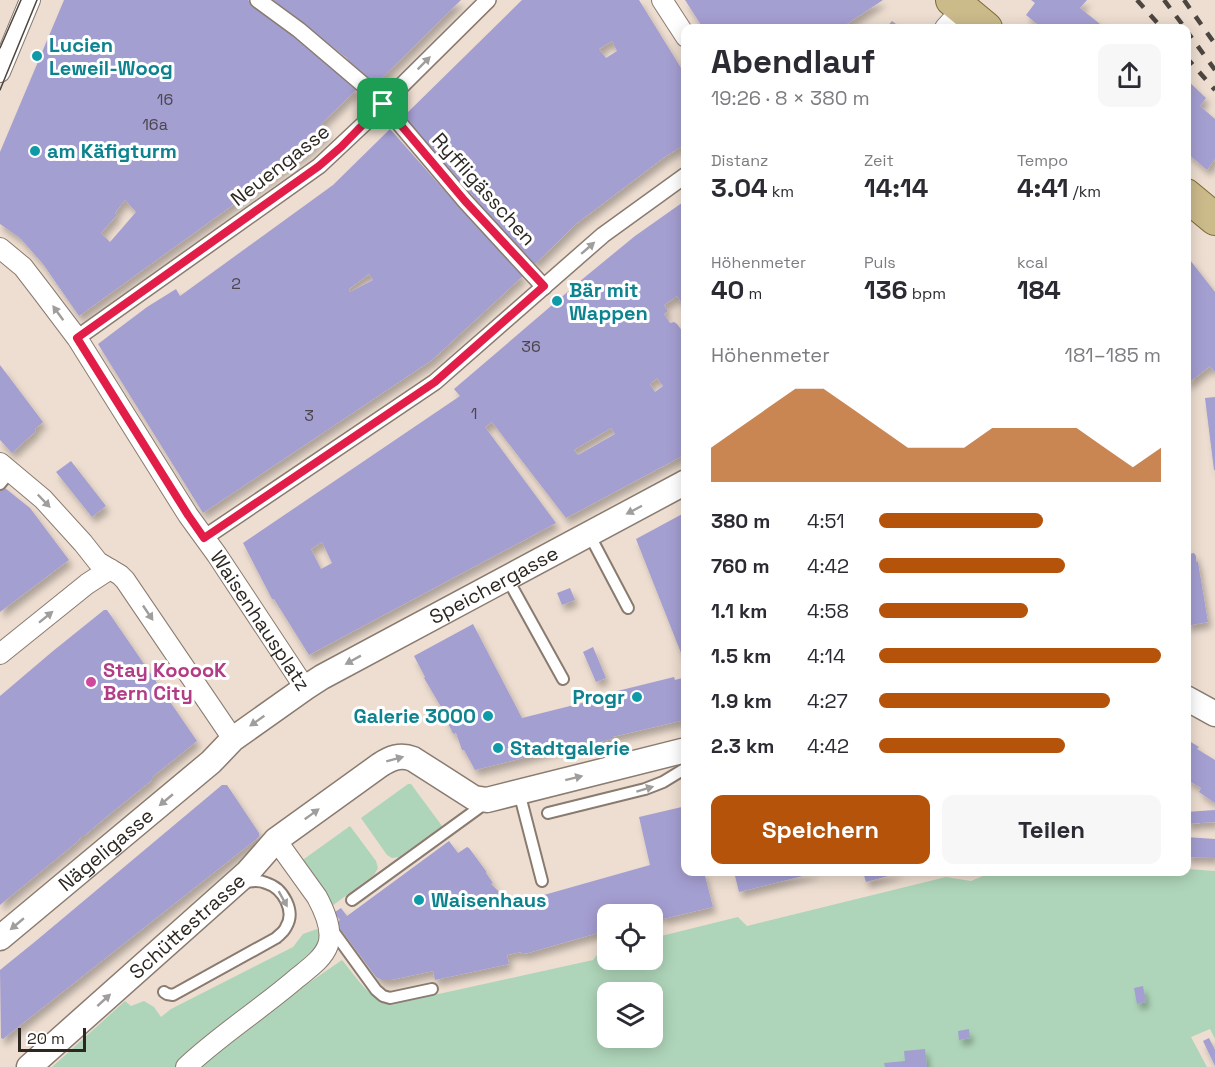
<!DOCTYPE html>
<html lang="de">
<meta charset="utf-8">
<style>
body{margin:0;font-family:"Space Grotesk",sans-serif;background:#f7f7f7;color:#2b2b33;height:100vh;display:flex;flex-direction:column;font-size:22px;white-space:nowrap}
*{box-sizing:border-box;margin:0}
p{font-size:20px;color:#7c7c81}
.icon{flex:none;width:33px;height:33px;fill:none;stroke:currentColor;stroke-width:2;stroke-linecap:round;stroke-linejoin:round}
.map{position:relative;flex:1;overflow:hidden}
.details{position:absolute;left:681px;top:24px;width:510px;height:852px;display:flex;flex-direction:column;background:#fff;border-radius:12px;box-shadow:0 3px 15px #0003}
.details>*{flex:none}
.controls{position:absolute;left:597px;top:904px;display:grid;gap:12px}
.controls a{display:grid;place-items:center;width:66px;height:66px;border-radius:12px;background:#fff;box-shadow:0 3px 15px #0003;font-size:30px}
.scale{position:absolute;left:18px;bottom:15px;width:68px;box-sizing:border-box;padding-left:6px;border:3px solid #2d2722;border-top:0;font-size:16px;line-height:21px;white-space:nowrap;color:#2d2722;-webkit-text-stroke:4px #fff;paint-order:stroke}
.pin{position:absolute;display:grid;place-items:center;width:51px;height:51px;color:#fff;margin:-26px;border-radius:12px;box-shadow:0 3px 9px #0006}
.round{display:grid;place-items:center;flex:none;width:63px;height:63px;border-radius:12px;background:#f7f7f7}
.headline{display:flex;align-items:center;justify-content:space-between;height:102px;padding:0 30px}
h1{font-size:33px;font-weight:700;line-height:45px}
.figures{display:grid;grid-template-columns:repeat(3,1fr);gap:9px;height:102px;padding:6px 30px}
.figures div{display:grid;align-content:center}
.figures b{font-size:26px;font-weight:700}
.figures small{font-size:16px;font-weight:400}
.figures p{font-size:16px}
.chart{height:168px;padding:12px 30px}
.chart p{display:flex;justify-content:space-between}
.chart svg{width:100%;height:108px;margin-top:6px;fill:#b45309;opacity:.7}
.action{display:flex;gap:12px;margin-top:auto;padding:12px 30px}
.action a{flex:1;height:69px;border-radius:12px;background:#b45309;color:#fff;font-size:24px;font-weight:700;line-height:69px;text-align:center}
.action a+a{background:#f7f7f7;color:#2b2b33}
ul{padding:0 30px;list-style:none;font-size:20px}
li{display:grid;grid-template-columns:96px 72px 1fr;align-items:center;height:45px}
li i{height:15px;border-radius:8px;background:#b45309}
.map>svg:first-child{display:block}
.green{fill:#aed5b9;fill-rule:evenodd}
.building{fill:#a49fd1;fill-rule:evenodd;filter:url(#shadow)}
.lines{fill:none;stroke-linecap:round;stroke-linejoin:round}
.service-casing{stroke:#897b6f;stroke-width:14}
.pedestrian-casing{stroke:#897b6f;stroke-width:18}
.minor-casing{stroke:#897b6f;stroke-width:22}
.tertiary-casing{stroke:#897b6f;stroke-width:27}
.primary-casing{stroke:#7e6a34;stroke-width:34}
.service{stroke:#fff;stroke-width:10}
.pedestrian{stroke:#fff;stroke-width:15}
.minor{stroke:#fff;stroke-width:20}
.tertiary{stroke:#fff;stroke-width:24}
.primary{stroke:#cbbb8b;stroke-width:32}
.tram{stroke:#4d453f;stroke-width:1.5}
.rail{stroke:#4d453f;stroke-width:4.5;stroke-dasharray:10 10;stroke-linecap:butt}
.oneway{fill:#a09e9c}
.route-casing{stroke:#fff;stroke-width:12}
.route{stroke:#e11d48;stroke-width:8}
.culture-dot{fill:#0f9aa8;stroke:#fff;stroke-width:2}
.hotel-dot{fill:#d1479c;stroke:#fff;stroke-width:2}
.labels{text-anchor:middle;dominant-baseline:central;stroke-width:6;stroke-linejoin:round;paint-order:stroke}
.number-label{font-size:16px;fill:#4b454e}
.culture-label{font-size:20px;font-weight:bold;fill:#0d838f;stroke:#fff;text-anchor:start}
.street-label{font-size:20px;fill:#2d2722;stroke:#fff}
.hotel-label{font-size:20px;font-weight:bold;fill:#b23c85;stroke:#fff;text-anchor:start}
</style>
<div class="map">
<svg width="1215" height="1067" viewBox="0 0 1215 1067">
<defs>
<filter id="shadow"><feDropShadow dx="3.5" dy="6" stdDeviation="3" flood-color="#0004"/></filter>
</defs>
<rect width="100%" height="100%" fill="#eeded1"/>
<g class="green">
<polygon points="408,784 411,784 442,826 399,857 392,858 387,855 361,818"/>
<polygon points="350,826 376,861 378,868 374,875 332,906 303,861 304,859"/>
<path d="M 1187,869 L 1215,871 L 1215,1039 L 1210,1029 L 1191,1037 L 1207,1067 L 187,1067 L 342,960 C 355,975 372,1004 393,1004 L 593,960 L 600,951 L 607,949 L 608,960 L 652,960 L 653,938 L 738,917 L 747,926 L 946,877 L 971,881 L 992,872 L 1186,872 ZM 608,993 L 652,993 L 652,1038 L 608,1038 Z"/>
<polygon points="317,929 323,930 327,945 184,1067 52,1067 125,1001 131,1006 144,1001 154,1007 161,1017 171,1009 293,947 303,934"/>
</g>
<g class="building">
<path d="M 64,0 L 248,0 L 303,41 L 357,89 L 321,124 L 329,131 L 305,153 L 79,316 L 43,264 L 20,238 L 0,224 L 0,152 ZM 125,200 L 136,212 L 110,242 L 101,233 L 117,215 L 115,213 Z"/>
<polygon points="273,0 461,0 375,85 347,60 348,59"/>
<path d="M 522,0 L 639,0 L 686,76 L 686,144 L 666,156 L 576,224 L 535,264 L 496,223 L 404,116 ZM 612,41 L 617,51 L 606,58 L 599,49 Z"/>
<polygon points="685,0 883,0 841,28 703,28"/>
<polygon points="1031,0 1087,0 1080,8 1105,28 1042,28 1026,15 1035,3"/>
<polygon points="892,21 900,27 898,28 886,28"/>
<polygon points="1186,79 1206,98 1200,106 1215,119 1215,159 1207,170 1186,152"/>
<path d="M 390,129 L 459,207 L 523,276 L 432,360 L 203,513 L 98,344 L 147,307 L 176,289 L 180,296 L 333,185 ZM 369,274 L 373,280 L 350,292 L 349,289 Z"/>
<path d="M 686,200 L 686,309 L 677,296 L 664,305 L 668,311 L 664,314 L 670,323 L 674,322 L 677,324 L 686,336 L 686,454 L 566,518 L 492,422 L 485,427 L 556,523 L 309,655 L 274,599 L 272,599 L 243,543 L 460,396 L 454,389 L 585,277 L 635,236 ZM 657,378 L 663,386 L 655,392 L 650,384 ZM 611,428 L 615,434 L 578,455 L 574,450 ZM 322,542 L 332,563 L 321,569 L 311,549 Z"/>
<polygon points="1186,260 1190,260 1215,292 1215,372 1210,366 1186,385"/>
<polygon points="0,365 43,422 35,429 36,431 12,453 0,440"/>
<polygon points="1215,397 1215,470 1214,470 1205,398"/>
<polygon points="71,461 106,506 92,517 56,472"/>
<polygon points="0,484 30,508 69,560 0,612"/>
<polygon points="686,512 686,663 685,663 636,539"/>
<polygon points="1186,549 1188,549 1189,554 1194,553 1196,556 1196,562 1198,562 1208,622 1186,626"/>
<polygon points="570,588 575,600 562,605 557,593"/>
<polygon points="104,610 107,610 197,741 156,774 152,778 152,780 111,813 84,836 82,836 77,842 0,905 0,696 53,651"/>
<polygon points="473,624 522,718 598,699 597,696 674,677 675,680 686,677 686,721 681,722 680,721 612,737 612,739 592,744 591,741 475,770 464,750 462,750 456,733 454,734 451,731 452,731 445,718 447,717 424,678 425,677 414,656"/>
<polygon points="593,647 606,678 596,682 583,652"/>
<polygon points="1186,739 1199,747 1197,749 1215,760 1215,803 1199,792 1201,788 1186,779"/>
<polygon points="222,785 227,785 259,833 259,837 3,1039 1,1038 0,970 37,940"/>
<polygon points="686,806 686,872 704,872 713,907 663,919 663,915 652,918 652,915 608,915 608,930 528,953 522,954 521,952 507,955 509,964 435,980 433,971 391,980 382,980 376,977 336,923 340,920 334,913 335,912 341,908 347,916 449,841 458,853 467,847 469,848 486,871 486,873 493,883 491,884 512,904 650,865 639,817"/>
<polygon points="1215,810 1215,822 1186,824 1186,812"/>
<polygon points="1186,837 1215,839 1215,858 1186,857"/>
<polygon points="734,872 819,872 739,892"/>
<polygon points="863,872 903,872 866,882"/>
<polygon points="1143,986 1146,1002 1137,1004 1134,988"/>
<polygon points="969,1029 970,1038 959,1040 958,1031"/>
<polygon points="1209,1038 1215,1050 1215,1066 1203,1041"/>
<polygon points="925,1049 927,1067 885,1067 884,1063 905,1061 904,1051"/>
</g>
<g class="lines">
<g class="service-casing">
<g id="service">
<polyline points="0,484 10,472"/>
<polyline points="589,534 628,608"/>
<polyline points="507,578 563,679"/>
<polyline points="519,792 542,881"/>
<polyline points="548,813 645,789 663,782 686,768"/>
<polyline points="352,900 487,802"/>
<polyline points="331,928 376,990 383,996 390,998 432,989"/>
<path d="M 164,992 L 167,994 L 173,995 L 276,938 C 280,934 284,932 286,927 C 296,911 283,888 266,883 C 259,880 250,881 242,883"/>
</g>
</g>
<g class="pedestrian-casing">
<g id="pedestrian">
<polyline points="258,0 299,30 366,87 383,104 465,201 544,287"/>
<polyline points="77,338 319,166 368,120 383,104 488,0"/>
<polyline points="204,538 435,382 603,235 686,175"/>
</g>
</g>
<g class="minor-casing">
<g id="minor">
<polyline points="662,0 686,37"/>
<polyline points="945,28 962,9"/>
<polyline points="0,72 30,0"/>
<path id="s1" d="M 0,248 L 23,267 L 43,293 L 77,338 L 188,515 L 217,555 L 305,688"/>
<polyline points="0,463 43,499 83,543 98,562 120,575 125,580 233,739"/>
<polyline points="0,654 87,584 110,569"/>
<path d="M 186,1067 C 220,1035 261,1009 297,978 C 308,969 323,959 328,945 C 333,930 324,910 317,897 L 276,840"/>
</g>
</g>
<g class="tertiary-casing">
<g id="tertiary">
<polyline points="1186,698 1215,714"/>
<path id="s2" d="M 0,938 L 211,762 L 233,739 L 305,688 L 322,677 L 686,482"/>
<path id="s3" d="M 29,1067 L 248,872 L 276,840 L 380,765 C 391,758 400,754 413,759 L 474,798 L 487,800 L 686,750"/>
</g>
</g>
<g class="primary-casing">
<g id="primary">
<polyline points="952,0 986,28"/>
<polyline points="1186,195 1215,219"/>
</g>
</g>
<use href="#service" class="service"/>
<use href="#pedestrian" class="pedestrian"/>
<use href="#minor" class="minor"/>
<use href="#tertiary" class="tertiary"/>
<use href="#primary" class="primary"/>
<g class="tram">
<polyline points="0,48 21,0"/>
<polyline points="0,90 37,0"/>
</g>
<g class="rail">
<polyline points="1137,0 1162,28"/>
<polyline points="1164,0 1185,28"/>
<polyline points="1184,0 1215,44"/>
<polyline points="1186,30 1215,70"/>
<polyline points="1186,57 1215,90"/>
</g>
</g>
<defs><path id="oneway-solid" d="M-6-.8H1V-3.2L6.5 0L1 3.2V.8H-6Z" transform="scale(1.5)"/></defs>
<g class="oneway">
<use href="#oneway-solid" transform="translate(424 63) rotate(-45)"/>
<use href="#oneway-solid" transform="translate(588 248) rotate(-41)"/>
<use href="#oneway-solid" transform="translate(58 313) rotate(-126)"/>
<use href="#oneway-solid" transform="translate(44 501) rotate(46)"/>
<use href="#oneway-solid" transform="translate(634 510) rotate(152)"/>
<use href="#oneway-solid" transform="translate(148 613) rotate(56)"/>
<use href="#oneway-solid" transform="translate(46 617) rotate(-39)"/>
<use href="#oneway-solid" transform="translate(353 660) rotate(151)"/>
<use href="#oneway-solid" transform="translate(257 721) rotate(145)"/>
<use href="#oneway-solid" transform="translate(395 759) rotate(-15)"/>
<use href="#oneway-solid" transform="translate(574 778) rotate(-14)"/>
<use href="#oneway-solid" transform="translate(645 789) rotate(-17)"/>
<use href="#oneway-solid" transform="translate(166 800) rotate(140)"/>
<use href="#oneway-solid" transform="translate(312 814) rotate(-36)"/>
<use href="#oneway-solid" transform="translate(283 899) rotate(61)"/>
<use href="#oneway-solid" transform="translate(17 924) rotate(140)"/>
<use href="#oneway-solid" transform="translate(104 1000) rotate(-42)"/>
</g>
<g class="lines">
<g class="route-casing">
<polygon id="route" points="383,104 465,201 544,286 435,382 204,538 188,515 77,338 319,166 341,147"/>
</g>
<use href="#route" class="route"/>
</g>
<g class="culture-dot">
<circle cx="37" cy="56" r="6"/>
<circle cx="35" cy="151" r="6"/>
<circle cx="557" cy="301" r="6"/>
<circle cx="637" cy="697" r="6"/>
<circle cx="488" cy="716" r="6"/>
<circle cx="498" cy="748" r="6"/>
<circle cx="419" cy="900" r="6"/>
</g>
<circle class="hotel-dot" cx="91" cy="682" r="6"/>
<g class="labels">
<g class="number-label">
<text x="165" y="99">16</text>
<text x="155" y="124">16a</text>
<text x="236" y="283">2</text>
<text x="531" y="346">36</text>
<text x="474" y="413">1</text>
<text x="309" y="415">3</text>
</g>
<g class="culture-label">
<text x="49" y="45">Lucien<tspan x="49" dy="23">Leweil-Woog</tspan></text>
<text x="47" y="151">am Käfigturm</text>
<text x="569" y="290">Bär mit<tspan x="569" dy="23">Wappen</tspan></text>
<text x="625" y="697" text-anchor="end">Progr</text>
<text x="476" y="716" text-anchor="end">Galerie 3000</text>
<text x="510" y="748">Stadtgalerie</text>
<text x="431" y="900">Waisenhaus</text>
</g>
<g class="street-label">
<text transform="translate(280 165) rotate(-38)">Neuengasse</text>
<text transform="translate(484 189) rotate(48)">Ryffligässchen</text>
<text stroke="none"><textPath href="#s2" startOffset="610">Speichergasse</textPath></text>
<text stroke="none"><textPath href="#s1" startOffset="456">Waisenhausplatz</textPath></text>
<text stroke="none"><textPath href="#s2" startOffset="138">Nägeligasse</textPath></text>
<text stroke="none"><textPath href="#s3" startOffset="212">Schüttestrasse</textPath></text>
</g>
<g class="hotel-label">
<text x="103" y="670">Stay KooooK<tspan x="103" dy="23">Bern City</tspan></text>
</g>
</g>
</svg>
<div class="controls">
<a><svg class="icon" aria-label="locate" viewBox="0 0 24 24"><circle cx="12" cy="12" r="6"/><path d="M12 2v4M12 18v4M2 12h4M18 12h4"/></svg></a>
<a><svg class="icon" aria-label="layers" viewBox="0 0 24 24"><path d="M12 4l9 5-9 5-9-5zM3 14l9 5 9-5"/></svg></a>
</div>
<div class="scale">20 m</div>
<div class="pin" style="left:383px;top:104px;background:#1e9e55"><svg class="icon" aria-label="arrive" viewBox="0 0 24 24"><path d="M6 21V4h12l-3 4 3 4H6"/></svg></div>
<section class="details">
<div class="headline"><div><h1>Abendlauf</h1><p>19:26 · 8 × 380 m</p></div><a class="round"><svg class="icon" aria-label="share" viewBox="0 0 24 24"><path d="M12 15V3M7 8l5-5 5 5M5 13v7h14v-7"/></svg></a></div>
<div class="figures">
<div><p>Distanz</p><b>3.04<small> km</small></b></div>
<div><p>Zeit</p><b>14:14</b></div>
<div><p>Tempo</p><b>4:41<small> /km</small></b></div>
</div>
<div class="figures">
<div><p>Höhenmeter</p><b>40<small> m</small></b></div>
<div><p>Puls</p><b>136<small> bpm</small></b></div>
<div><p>kcal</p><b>184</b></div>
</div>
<div class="chart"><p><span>Höhenmeter</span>181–185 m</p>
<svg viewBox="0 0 160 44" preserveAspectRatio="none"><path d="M0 44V30L10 22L20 14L30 6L40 6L50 14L60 22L70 30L80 30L90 30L100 22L110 22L120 22L130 22L140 30L150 38L160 30V44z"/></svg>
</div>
<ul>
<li><b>380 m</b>4:51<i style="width:58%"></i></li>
<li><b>760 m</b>4:42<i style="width:66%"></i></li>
<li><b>1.1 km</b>4:58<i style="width:53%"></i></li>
<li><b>1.5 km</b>4:14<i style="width:100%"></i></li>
<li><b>1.9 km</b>4:27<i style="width:82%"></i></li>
<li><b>2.3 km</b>4:42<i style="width:66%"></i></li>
</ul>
<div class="action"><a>Speichern</a><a>Teilen</a></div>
</section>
</div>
